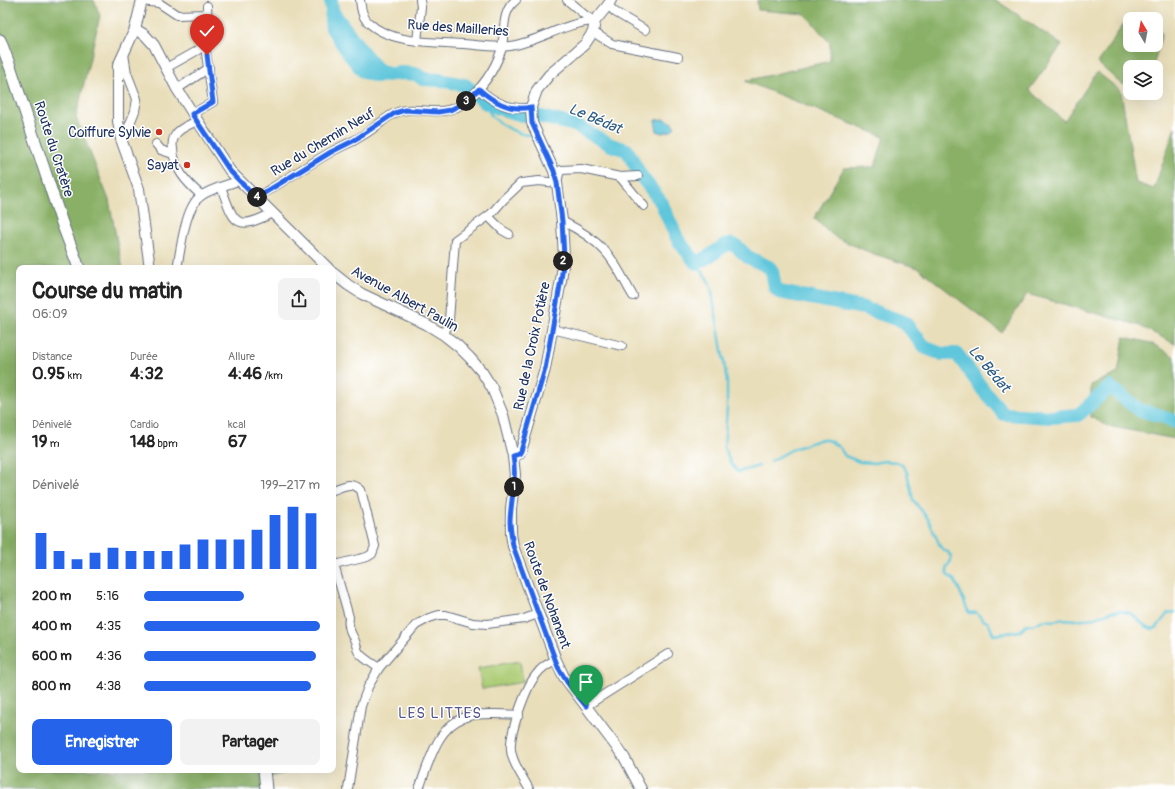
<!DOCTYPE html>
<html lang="fr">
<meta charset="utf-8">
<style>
body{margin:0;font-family:Pangolin,sans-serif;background:#f2f2f2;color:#222;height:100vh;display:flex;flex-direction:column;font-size:15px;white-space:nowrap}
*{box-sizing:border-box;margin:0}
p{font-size:13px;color:#767676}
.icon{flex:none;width:22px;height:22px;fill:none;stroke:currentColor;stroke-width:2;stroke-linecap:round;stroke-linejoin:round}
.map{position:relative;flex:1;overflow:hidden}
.panel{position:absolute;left:16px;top:265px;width:320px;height:508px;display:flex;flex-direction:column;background:#fff;border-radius:8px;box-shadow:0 4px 16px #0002}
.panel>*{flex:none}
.needle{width:26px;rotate:350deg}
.controls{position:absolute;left:1123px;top:12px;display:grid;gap:8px}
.controls a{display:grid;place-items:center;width:40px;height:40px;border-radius:8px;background:#fff;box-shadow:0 4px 16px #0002;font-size:20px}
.pin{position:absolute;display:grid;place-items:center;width:34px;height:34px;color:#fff;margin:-41px -17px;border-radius:50% 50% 50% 0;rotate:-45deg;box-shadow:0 0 4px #0007}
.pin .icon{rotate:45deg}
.km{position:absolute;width:20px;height:20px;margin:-10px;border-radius:50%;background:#222;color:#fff;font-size:11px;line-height:20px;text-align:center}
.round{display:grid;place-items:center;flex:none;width:42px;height:42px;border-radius:8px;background:#f2f2f2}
.overview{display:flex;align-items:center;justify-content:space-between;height:68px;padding:0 16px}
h1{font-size:22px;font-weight:700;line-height:30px}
.figures{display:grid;grid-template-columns:repeat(3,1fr);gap:6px;height:68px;padding:4px 16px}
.figures div{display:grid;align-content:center}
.figures b{font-size:17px;font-weight:700}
.figures small{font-size:11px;font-weight:400}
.figures p{font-size:11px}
.chart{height:112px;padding:8px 16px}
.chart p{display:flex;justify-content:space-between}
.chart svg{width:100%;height:72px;margin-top:4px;stroke:#2563eb;stroke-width:6}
.button{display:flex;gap:8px;margin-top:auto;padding:8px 16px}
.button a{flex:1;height:46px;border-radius:8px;background:#2563eb;color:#fff;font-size:16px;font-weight:700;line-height:46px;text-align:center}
.button a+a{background:#f2f2f2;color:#222}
ul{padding:0 16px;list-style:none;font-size:13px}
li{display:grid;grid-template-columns:64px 48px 1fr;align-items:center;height:30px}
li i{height:10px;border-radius:5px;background:#2563eb}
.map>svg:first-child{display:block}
.green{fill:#accc75;stroke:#647e6a}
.forest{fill:#89b066;stroke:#527062}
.water{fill:#5ec6db;stroke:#3c7a9c}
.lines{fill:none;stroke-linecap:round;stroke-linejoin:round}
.stream{stroke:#5ec6db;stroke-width:2.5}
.river{stroke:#5ec6db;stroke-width:14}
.minor-casing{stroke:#636c7e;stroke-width:10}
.tertiary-casing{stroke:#636c7e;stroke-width:12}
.secondary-casing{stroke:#636c7e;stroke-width:13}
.minor{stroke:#fff;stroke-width:8}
.tertiary{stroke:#fff;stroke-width:10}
.secondary{stroke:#fff;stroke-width:11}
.route-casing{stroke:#fff;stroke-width:8}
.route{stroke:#2563eb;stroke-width:5}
.poi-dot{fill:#c8321e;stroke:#fff;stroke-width:1.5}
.labels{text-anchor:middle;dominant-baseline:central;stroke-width:3;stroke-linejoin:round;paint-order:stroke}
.street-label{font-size:14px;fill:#1b2f5e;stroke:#fff}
.poi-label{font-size:14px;fill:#1b2f5e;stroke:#fff;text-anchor:end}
.water-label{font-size:15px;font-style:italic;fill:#2f5c84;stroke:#fff}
.neighbourhood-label{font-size:15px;letter-spacing:1px;fill:#55558b;stroke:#fff}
</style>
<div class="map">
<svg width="1175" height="789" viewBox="0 0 1175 789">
<rect width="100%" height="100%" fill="#fff"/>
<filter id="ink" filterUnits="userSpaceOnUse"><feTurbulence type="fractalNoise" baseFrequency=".025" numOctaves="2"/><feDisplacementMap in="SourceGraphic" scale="8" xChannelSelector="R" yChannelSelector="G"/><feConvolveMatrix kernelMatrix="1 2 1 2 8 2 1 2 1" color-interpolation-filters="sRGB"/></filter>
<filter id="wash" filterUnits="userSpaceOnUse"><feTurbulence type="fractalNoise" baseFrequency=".012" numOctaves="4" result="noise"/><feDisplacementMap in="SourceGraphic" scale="16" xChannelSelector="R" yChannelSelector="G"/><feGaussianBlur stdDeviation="0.9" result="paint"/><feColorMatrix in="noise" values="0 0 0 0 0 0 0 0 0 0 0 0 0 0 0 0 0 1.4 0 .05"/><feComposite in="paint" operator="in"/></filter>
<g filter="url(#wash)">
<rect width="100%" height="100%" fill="#e9deba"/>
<polygon class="green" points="520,661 523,682 482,689 478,668"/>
<g class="forest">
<polygon points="0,0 94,0 100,16 76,117 109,200 119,252 123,268 19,268 19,770 302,770 264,778 264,789 0,789"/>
<polygon points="757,0 996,0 1062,45 1029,90 1064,121 1097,72 1121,91 1136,183 1154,189 1175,127 1175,344 1138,325 1027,294 1002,333 918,268 871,253 835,237 814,218 844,168 875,167 884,137 745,81 830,61 830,43 805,14 758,10"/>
<polygon points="1124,23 1130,24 1130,45 1156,45 1156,31 1162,33 1153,67 1130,67 1130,84 1121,84 1098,63"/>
<polygon points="1124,337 1151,343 1175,357 1175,439 1108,426 1091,417 1091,385 1118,373"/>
</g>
<polygon class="water" points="664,119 670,121 675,127 671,131 662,133 657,131 655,120"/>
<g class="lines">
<g class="stream">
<path d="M 486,103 C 487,107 488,111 491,115 C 498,123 523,139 534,134"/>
<polyline points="696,263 708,280 711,287 724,362 727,382 727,408 724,448 731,464 738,472 759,466"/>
<path d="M 771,461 L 793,449 L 822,439 L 830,441 L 839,447 L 845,456 L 860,462 L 874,463 L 884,461 L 896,462 L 902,465 L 907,472 L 913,500 L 928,519 L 941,548 L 948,552 L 951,557 L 951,561 L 946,568 C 947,577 948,575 954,580 C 959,585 965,606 969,613 C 979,612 976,613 982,619 C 985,622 986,620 988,623 C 991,627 991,631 994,635 L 1020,631 L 1023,629 L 1027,624 L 1033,625 L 1043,620 L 1053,621 L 1063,619 L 1075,620 L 1095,618 L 1110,612 L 1119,611 L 1129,613 L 1134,616 L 1145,626 L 1153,629 L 1157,627 L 1168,613 L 1175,612"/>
</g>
<g class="river">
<polyline points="331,0 332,11 331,19 332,28 350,55 364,72 377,76 401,73 416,74 423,79 440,80 465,85 486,103 499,108 522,115 533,115 575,125 611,145 627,150 641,176 661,202 678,240 696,263 699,262"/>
<polyline points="332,11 363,53 378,70 388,74"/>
<polyline points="702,260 711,255 725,245 730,244 736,246 748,257 769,267 772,271 775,287 779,292 864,308 904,322 926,348 942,354 957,354 984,391 1004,414 1051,417 1078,415 1110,387 1139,410 1162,416 1175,422"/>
</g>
</g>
</g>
<g filter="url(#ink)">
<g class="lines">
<g class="minor-casing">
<g id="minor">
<path d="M 360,0 C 361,8 362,17 368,22 C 390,44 435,42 464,44 C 479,45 495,48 510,46 C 539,42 565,22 595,21"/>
<polyline points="567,0 586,16 594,21"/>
<polyline points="141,1 159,3 177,15 207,14"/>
<polyline points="608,5 615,12 645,30"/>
<polyline points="593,32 612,44 678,57"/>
<polyline points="417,41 421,7 420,0"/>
<polyline points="166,68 205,46"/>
<polyline points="177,89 209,68"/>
<path d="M 479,89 C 493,102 512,112 531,107"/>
<polyline points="192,114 213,102 205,46 208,22 207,6"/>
<path d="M 197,121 C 191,124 180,128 176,134 C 173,138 172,144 173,149 C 174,169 186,182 201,195"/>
<polyline points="121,139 127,131 135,111 137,99 127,73 124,54"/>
<polyline points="156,144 161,150 173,154"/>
<polyline points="620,177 638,176"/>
<path d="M 221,187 C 234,221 234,233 272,213"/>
<path d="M 256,198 C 280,183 305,167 331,152 C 338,148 347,144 355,140 C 362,136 369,132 375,127 C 382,122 388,116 395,113 C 419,103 440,121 465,102 C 481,89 494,71 501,51 C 506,34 500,12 516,0"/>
<polyline points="488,216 502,230 509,234"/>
<path d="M 562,221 C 578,229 593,238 605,251 C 617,264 624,281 633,296"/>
<path d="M 177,268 C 181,249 185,206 201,196 C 210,189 227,185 238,181"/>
<polyline points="552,329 622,346"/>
<polyline points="444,335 449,320 455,240 491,214 504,199 521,183 539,181 557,183 559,174 561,170 581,169 620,177 644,206"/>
<path d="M 333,490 C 344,486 352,481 361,490 L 375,546 L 372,554 L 367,557 L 334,565"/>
<path d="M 333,561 L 349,617 C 347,626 351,633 355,641 C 357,646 356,651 361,655 C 366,660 373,664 379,668"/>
<polyline points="586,706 668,654"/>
<polyline points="348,789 361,706 368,687 379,668 416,625 429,618 439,615 446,615 473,623 487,624 524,619 538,614"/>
<path d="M 419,789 C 430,760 438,719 475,715 C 489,713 505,714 519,715"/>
<path d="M 529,789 C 523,777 512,763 511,750 C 509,734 526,687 536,675 C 541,668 548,663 556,660"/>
</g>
</g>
<g class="tertiary-casing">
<g id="tertiary">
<polyline points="142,0 135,29 118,66 118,121 121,139 139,189 150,268"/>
<polyline points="135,29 145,35 154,45 177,89 230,171 328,268"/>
<polyline points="333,273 348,285 362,294 426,324 444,335 458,346 470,358 482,372 492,388 503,415 513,456 515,475 511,509 511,534 513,546 527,584 556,660 564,677 624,757 641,789"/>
<polyline points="513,456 519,454 521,451 545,369 561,280 564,257 562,221 557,183 554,171 532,123 531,107 537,90 549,75 585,44 593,32 595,21 608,5 611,0"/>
</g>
</g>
<g class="secondary-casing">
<g id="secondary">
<polyline points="0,40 11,69 62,223 79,268"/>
<polyline points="264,770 266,789"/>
</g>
</g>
<use href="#minor" class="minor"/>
<use href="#tertiary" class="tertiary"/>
<use href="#secondary" class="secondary"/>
</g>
</g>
<g class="lines" filter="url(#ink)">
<g class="route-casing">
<path id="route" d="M 207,55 L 213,102 L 192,114 L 230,171 L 256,198 L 331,152 L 353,141 L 395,113 L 405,110 L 438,112 L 450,110 L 464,103 L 479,89 C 493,102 512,112 531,107 L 532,123 L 554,171 L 557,183 L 562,221 L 564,257 L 561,280 L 545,369 L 521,451 L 519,454 L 513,456 C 517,478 511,499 510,521 C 510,529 512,538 513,546 L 558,667 L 567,682 L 586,706"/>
</g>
<use href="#route" class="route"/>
</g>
<g class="poi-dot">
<circle cx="159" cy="132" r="4"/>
<circle cx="187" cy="165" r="4"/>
</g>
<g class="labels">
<g class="street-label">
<text transform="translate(458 28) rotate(4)">Rue des Mailleries</text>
<text transform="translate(323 142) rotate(-31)">Rue du Chemin Neuf</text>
<text transform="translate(54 149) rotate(72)">Route du Cratère</text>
<text transform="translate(405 299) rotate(29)">Avenue Albert Paulin</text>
<text transform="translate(532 346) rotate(-78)">Rue de la Croix Potière</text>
<text transform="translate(547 595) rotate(70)">Route de Nohanent</text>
</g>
<g class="poi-label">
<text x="151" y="132">Coiffure Sylvie</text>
<text x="179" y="165">Sayat</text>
</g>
<g class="water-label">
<text transform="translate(595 119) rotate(23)">Le Bédat</text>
<text transform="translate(989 369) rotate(50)">Le Bédat</text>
</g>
<g class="neighbourhood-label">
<text x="440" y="713">LES LITTES</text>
</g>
</g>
</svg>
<div class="controls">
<a><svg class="needle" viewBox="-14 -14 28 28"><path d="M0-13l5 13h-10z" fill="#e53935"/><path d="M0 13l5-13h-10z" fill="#767676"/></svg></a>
<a><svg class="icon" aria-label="layers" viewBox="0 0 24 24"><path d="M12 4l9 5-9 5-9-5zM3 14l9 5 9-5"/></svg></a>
</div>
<div class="pin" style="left:586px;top:706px;background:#1e9e55"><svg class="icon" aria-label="arrive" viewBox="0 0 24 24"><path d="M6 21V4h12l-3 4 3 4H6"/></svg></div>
<div class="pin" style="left:207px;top:55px;background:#d93025"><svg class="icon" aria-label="check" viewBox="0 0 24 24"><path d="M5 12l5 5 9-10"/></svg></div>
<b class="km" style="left:514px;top:487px">1</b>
<b class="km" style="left:563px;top:261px">2</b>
<b class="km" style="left:466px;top:101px">3</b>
<b class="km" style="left:257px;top:197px">4</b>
<section class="panel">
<div class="overview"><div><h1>Course du matin</h1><p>06:09</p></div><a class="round"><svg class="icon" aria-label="share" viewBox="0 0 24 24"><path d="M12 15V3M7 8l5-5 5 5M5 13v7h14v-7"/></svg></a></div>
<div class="figures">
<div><p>Distance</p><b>0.95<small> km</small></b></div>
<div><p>Durée</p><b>4:32</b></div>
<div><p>Allure</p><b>4:46<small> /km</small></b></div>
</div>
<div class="figures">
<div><p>Dénivelé</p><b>19<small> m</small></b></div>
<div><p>Cardio</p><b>148<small> bpm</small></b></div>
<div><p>kcal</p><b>67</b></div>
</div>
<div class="chart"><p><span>Dénivelé</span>199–217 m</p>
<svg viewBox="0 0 160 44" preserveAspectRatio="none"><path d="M5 44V22M15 44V33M25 44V38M35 44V34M45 44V31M55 44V33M65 44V33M75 44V33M85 44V29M95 44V26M105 44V26M115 44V26M125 44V20M135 44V11M145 44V6M155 44V10"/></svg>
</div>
<ul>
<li><b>200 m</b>5:16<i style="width:57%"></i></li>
<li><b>400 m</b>4:35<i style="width:100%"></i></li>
<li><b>600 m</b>4:36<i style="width:98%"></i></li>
<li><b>800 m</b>4:38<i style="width:95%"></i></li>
</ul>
<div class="button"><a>Enregistrer</a><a>Partager</a></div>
</section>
</div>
